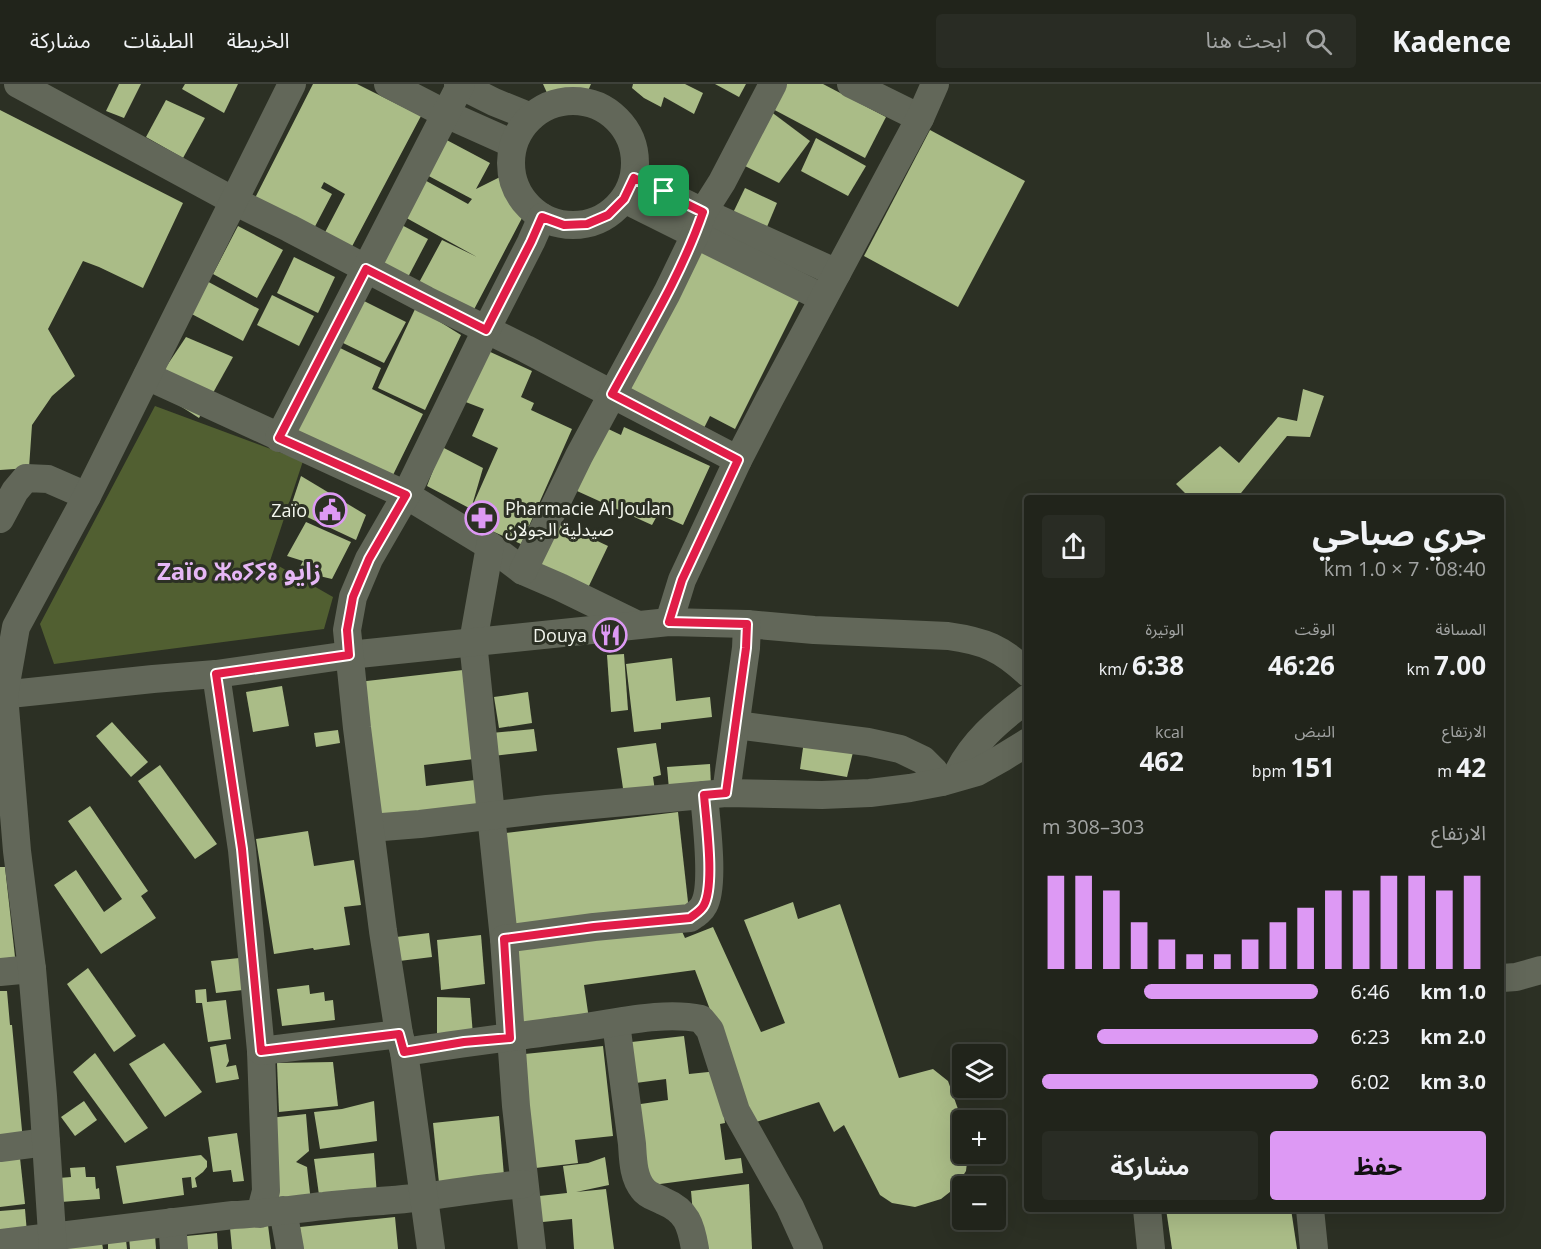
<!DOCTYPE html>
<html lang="ar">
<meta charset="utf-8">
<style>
body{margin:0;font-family:"Open Sans","Noto Sans Arabic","Noto Sans Tifinagh",sans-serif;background:#292c24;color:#f1f3f6;direction:rtl;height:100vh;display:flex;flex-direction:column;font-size:22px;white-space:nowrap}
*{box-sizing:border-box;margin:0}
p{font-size:20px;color:#a2a4a3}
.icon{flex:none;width:33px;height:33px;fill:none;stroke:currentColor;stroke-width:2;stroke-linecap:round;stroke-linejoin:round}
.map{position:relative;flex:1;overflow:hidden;direction:ltr}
.side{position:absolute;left:1024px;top:411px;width:480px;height:717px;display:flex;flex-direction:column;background:#21241b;border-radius:6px;box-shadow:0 6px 24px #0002,0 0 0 2px #3e413a;direction:rtl}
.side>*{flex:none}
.tools{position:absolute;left:952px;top:960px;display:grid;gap:12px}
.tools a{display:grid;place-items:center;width:54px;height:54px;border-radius:6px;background:#21241b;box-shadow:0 6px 24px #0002,0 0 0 2px #3e413a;font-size:30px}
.pin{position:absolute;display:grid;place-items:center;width:51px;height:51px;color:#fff;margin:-26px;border-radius:12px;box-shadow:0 3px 9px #0006}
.round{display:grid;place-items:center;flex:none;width:63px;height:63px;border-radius:6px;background:#292c24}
.head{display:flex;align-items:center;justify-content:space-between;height:102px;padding:0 18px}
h1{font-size:33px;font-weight:700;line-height:45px}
.figures{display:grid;grid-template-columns:repeat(3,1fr);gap:9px;height:102px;padding:6px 18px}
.figures div{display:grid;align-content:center}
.figures b{font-size:26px;font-weight:700}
.figures small{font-size:16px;font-weight:400}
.figures p{font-size:16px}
.chart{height:168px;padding:12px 18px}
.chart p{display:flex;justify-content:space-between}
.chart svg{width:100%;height:108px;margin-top:6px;stroke:#dd99f4;stroke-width:6}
.primary-button{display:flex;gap:12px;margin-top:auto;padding:12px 18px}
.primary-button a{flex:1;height:69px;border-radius:6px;background:#dd99f4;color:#111;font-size:24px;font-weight:700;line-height:69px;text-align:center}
.primary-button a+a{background:#292c24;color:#f1f3f6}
ul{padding:0 18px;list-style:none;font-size:20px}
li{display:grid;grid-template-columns:96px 72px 1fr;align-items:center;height:45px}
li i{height:15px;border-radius:8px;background:#dd99f4}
header{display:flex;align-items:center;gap:36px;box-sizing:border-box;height:84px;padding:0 30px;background:#21241b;border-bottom:2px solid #3e413a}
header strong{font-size:28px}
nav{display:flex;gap:33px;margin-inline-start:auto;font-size:21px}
.search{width:420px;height:54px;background:#292c24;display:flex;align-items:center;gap:15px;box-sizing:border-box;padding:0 21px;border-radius:6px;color:#a2a4a3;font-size:22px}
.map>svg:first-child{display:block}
.green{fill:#515f31}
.building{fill:#aabc87}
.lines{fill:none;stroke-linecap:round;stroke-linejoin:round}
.minor{stroke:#626759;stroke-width:28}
.route-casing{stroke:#fff;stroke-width:12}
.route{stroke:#e11d48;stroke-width:8}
.labels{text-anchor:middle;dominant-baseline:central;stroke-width:6;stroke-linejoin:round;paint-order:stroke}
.poi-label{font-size:18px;fill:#f3f6ee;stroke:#2c3024;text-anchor:end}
.district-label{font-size:24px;font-weight:bold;fill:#e6b7f6;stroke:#2c3024}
</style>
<header>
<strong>Kadence</strong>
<div class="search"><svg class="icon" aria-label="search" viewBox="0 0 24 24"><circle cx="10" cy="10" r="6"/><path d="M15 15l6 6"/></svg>ابحث هنا</div>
<nav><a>الخريطة</a><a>الطبقات</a><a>مشاركة</a></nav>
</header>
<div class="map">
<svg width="1541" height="1165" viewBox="0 0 1541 1165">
<rect width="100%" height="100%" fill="#2c3024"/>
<polygon class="green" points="155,322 303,377 270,477 333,513 324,545 54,580 40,540"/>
<g class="building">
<polygon points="119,0 141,0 124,34 106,27"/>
<polygon points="185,0 238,0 224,29 182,5"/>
<polygon points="313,0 357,0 421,32 348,170 321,156 345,110 324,98 321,104 332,110 310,152 252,120"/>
<polygon points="543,0 591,0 587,9 547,9"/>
<polygon points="633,0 685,0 703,9 694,30 664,13 661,23 644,14 632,4"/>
<polygon points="715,0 746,0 739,13"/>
<polygon points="781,0 823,0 886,33 865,74 769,23"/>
<polygon points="166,16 205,34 183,74 146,53"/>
<polygon points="0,26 183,119 143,204 99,183 83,177 48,245 75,292 52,312 32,341 29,384 0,386"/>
<polygon points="770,27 810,57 779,99 741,80"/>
<polygon points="930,46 1025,97 958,223 864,172"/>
<polygon points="441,53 490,79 476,105 500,93 522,134 469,235 415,206 442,156 477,173 401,131 421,94 468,120 472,115 423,89"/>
<polygon points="816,54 866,82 848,112 801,87"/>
<polygon points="745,104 777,119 764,150 731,133"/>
<polygon points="398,139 428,155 407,195 377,179"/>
<polygon points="238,142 283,166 257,214 213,190"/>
<polygon points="695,157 802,211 735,345 710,332 700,352 618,311"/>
<polygon points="294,173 335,193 318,229 277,209"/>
<polygon points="203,195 259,225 243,257 186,227"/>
<polygon points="272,211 314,232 299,262 257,241"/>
<polygon points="360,215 406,238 384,279 339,257"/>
<polygon points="416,223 461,251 425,326 378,304"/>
<polygon points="186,253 233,273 199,334 152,304"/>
<polygon points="336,262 381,284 372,305 423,330 393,391 288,353"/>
<polygon points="486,266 532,287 521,313 534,319 531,326 572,345 521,460 467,436 471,425 427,402 442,363 483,384 471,425 498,364 472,352 484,325 463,317"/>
<polygon points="1303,305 1324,312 1310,353 1287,352 1237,414 1190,414 1176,400 1220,362 1239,379 1278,333 1297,337"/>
<polygon points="602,342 621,351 624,343 710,382 683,441 658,430 652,441 577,407"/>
<polygon points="301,392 366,431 356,456 290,425"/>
<polygon points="306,438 351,458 332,495 298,487 303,477 287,472"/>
<polygon points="559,439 608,462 587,506 535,481"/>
<polygon points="624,570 628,626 611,628 607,571"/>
<polygon points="672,574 676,617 710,613 712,633 661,639 661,645 634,648 626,580"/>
<polygon points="463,586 474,675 424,681 426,702 475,696 478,722 375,734 358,598"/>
<polygon points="282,602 289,642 253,648 246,608"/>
<polygon points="528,608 532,639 499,644 494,613"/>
<polygon points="112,638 148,678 131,693 96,652"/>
<polygon points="534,645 537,667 493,672 491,649"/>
<polygon points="338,646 340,659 316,663 314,649"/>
<polygon points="804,657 854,664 847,693 800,685"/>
<polygon points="656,659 661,691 653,693 655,707 624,711 617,664"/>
<polygon points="710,680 711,702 669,705 667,683"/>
<polygon points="160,681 217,760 195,775 138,697"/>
<polygon points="90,722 148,807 141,812 156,834 101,870 54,801 76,786 104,828 122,815 68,737"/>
<polygon points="678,728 689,827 508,848 497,750"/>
<polygon points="308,747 314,782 354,776 361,821 344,823 350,861 314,866 313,864 274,870 256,755"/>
<polygon points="0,783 5,783 15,873 0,875"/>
<polygon points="793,818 798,835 840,820 899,994 933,985 948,997 963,1039 963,1070 968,1070 966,1087 955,1104 941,1115 915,1123 892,1119 880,1111 844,1041 834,1048 819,1018 753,1039 695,886 584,901 589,935 518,942 508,860 679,841 685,854 713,843 761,948 785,939 744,836"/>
<polygon points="429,849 432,873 391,878 388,854"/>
<polygon points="481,851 485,900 441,906 437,856"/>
<polygon points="239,874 243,906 216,909 211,877"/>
<polygon points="88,884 136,952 114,968 67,900"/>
<polygon points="309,901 310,910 324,908 325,917 333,916 335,936 282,942 277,905"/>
<polygon points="206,905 207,918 226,916 231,955 208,958 202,919 196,919 195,906"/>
<polygon points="0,907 7,907 10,941 12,941 23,1057 0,1059"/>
<polygon points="437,913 470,914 473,951 437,954"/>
<polygon points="684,952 689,990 718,987 725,1039 720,1040 725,1076 741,1074 743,1089 645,1102 634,1021 668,1016 666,995 628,1000 623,959"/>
<polygon points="164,959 202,1008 165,1033 129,980"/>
<polygon points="226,960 229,977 226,983 236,981 239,995 216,999 210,963"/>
<polygon points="603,962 613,1052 575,1056 578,1079 527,1085 515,971"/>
<polygon points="95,969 148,1044 125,1059 73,988"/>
<polygon points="333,978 338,1022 279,1028 277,979"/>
<polygon points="84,1017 97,1036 75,1052 61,1033"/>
<polygon points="374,1017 377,1057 320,1065 314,1028 342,1025"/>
<polygon points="306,1030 309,1067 296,1078 307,1083 311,1118 276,1122 269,1034"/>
<polygon points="499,1032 504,1092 439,1099 433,1039"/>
<polygon points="237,1049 244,1097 233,1098 231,1086 213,1088 208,1053"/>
<polygon points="374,1069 377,1113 320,1118 314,1075"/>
<polygon points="201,1071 207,1077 207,1083 203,1088 195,1094 197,1103 192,1104 191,1093 182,1094 184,1111 123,1120 116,1082"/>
<polygon points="605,1073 609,1101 576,1108 606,1105 614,1165 574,1165 572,1135 533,1139 530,1113 567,1109 563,1082 588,1079"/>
<polygon points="20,1074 25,1120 0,1123 0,1075"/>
<polygon points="85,1083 86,1093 95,1093 96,1105 99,1104 100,1115 61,1118 59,1094 71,1093 70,1084"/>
<polygon points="749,1100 752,1165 696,1165 691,1107"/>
<polygon points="25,1125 27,1149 0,1151 0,1127"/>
<polygon points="1166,1125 1291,1125 1297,1165 1172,1165"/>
<polygon points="395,1133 398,1165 302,1165 300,1143"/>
<polygon points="268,1141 271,1165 232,1165 230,1144"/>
<polygon points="217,1149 218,1165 178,1165 177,1153"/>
<polygon points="155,1151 156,1165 130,1165 129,1153"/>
<polygon points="126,1156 127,1165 108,1165 108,1159"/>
<polygon points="102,1159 103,1165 60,1165"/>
</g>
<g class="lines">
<g class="minor">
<polyline points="18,0 234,117 289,144 426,216 526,265 738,376"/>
<polyline points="388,0 446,30 513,60"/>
<polyline points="458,0 494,18 531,33"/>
<polyline points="851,0 920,34"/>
<circle cx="573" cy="79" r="62"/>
<polyline points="634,94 703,128 837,189"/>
<polyline points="624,115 823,214"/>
<polyline points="147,292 406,411 490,462 523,487 560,503 638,541"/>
<polyline points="279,354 461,0"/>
<polyline points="0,435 15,407 26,394 48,395 87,412"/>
<polyline points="490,462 473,558 504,855 516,1022 532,1165"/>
<polyline points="523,487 579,372 667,209 695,151 703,128 722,98 773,0"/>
<polyline points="669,538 682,496 738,376 769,316 920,34 935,0"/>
<polyline points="216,590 242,766 261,967 266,1107 260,1130"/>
<path d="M 0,611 L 153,595 L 216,590 L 349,571 L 669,538 L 747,540 L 814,546 L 948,552 C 984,557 1001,564 1028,589"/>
<polyline points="736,641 868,658 900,665 923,676 934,687 942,698"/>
<path d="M 956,693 C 970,660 999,636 1028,614"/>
<polyline points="726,709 746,564 747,540"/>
<polyline points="370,744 420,740 547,725 726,709 822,711 870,709 910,704 942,698 977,688 1002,674 1028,658"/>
<path d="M 504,855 L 594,843 L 690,834 C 696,830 701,827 704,821 C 715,801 706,736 704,711"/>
<polyline points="0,888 32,885"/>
<polyline points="1502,894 1516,893 1541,886"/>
<path d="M 616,939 L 632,1060 C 633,1075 633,1093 643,1105 C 648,1112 656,1113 663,1117 C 687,1127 691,1141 695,1165"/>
<polyline points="261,967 399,950"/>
<path d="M 404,968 C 462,959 520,952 578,944 C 617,939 663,927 701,935 L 710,946 L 736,1027 L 790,1123 L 809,1165"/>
<polyline points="0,1064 46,1058"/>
<polyline points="1147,1125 1151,1165"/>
<polyline points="1310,1125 1314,1165"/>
<polyline points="283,1126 290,1165"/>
<polyline points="172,1138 174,1165"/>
<path d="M 0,1159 L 233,1131 C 263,1130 293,1125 324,1122 C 357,1118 391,1117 424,1113 C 458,1108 491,1103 524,1100"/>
<polyline points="53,1165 43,1012 32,885 17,767 4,611 16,543 87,412 292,0"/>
<polyline points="431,1165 404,968 399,950 383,847 357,644 347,546 353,513 369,475 406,411 486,246 531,158 542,133"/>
</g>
</g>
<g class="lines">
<g class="route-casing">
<path id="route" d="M 634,94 L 703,128 C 681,192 644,251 612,310 L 738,376 L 682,496 L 669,538 L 747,540 L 746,564 L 726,709 L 704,711 C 706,736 715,801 704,821 C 701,827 695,830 690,834 L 594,843 L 504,855 L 510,954 L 464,958 L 404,968 L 399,950 L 261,967 L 242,765 L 216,590 L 349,571 L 347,546 L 353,513 L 369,475 L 406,411 L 279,354 L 366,185 L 486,246 L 531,158 L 542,133 L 564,141 L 587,140 L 608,131 L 624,115 Z"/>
</g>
<use href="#route" class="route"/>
</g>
<defs>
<g id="civic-ring" transform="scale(1.725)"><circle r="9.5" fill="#2c3024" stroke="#dd99f4" stroke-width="1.5"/><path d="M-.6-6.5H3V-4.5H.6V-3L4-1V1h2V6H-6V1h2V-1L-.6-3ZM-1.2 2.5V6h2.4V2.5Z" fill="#dd99f4"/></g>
<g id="pharmacy-ring" transform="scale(1.725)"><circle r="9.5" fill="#2c3024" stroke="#dd99f4" stroke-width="1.5"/><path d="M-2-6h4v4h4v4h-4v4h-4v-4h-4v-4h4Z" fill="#dd99f4"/></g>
<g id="restaurant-ring" transform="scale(1.725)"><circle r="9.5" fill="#2c3024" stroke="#dd99f4" stroke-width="1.5"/><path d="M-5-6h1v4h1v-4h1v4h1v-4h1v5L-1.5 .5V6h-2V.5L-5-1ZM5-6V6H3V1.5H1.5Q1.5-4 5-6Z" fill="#dd99f4"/></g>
</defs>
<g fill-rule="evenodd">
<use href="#civic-ring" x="330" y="426"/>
<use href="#pharmacy-ring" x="482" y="434"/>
<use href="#restaurant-ring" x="610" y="551"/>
</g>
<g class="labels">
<g class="poi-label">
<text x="505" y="424" text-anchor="start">Pharmacie Al Joulan<tspan x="505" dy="21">صيدلية الجولان</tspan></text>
<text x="307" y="426">Zaïo</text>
<text x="587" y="551">Douya</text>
</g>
<g class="district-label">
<text x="239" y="486">Zaïo ⵣⴰⵢⵢⵓ زايو</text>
</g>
</g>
</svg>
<div class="tools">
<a><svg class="icon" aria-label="layers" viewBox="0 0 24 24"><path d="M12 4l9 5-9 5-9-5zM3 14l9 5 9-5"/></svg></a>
<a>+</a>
<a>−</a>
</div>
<div class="pin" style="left:664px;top:107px;background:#1e9e55"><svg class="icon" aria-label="arrive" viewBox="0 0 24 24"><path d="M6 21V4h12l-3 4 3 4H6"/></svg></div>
<section class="side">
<div class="head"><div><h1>جري صباحي</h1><p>08:40 · 7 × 1.0 km</p></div><a class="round"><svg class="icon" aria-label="share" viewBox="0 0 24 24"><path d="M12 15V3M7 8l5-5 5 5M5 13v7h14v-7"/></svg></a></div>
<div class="figures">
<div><p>المسافة</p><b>7.00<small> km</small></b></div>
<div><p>الوقت</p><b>46:26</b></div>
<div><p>الوتيرة</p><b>6:38<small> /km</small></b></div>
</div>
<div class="figures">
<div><p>الارتفاع</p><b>42<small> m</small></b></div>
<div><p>النبض</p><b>151<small> bpm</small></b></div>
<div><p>kcal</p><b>462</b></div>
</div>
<div class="chart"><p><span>الارتفاع</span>303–308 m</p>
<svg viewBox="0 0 160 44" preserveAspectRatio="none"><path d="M5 44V6M15 44V6M25 44V12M35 44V25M45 44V32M55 44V38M65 44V38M75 44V32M85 44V25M95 44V19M105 44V12M115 44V12M125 44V6M135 44V6M145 44V12M155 44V6"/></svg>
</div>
<ul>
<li><b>1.0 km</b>6:46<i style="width:63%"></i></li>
<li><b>2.0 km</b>6:23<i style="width:80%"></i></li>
<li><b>3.0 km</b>6:02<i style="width:100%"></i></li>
</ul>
<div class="primary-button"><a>حفظ</a><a>مشاركة</a></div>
</section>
</div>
